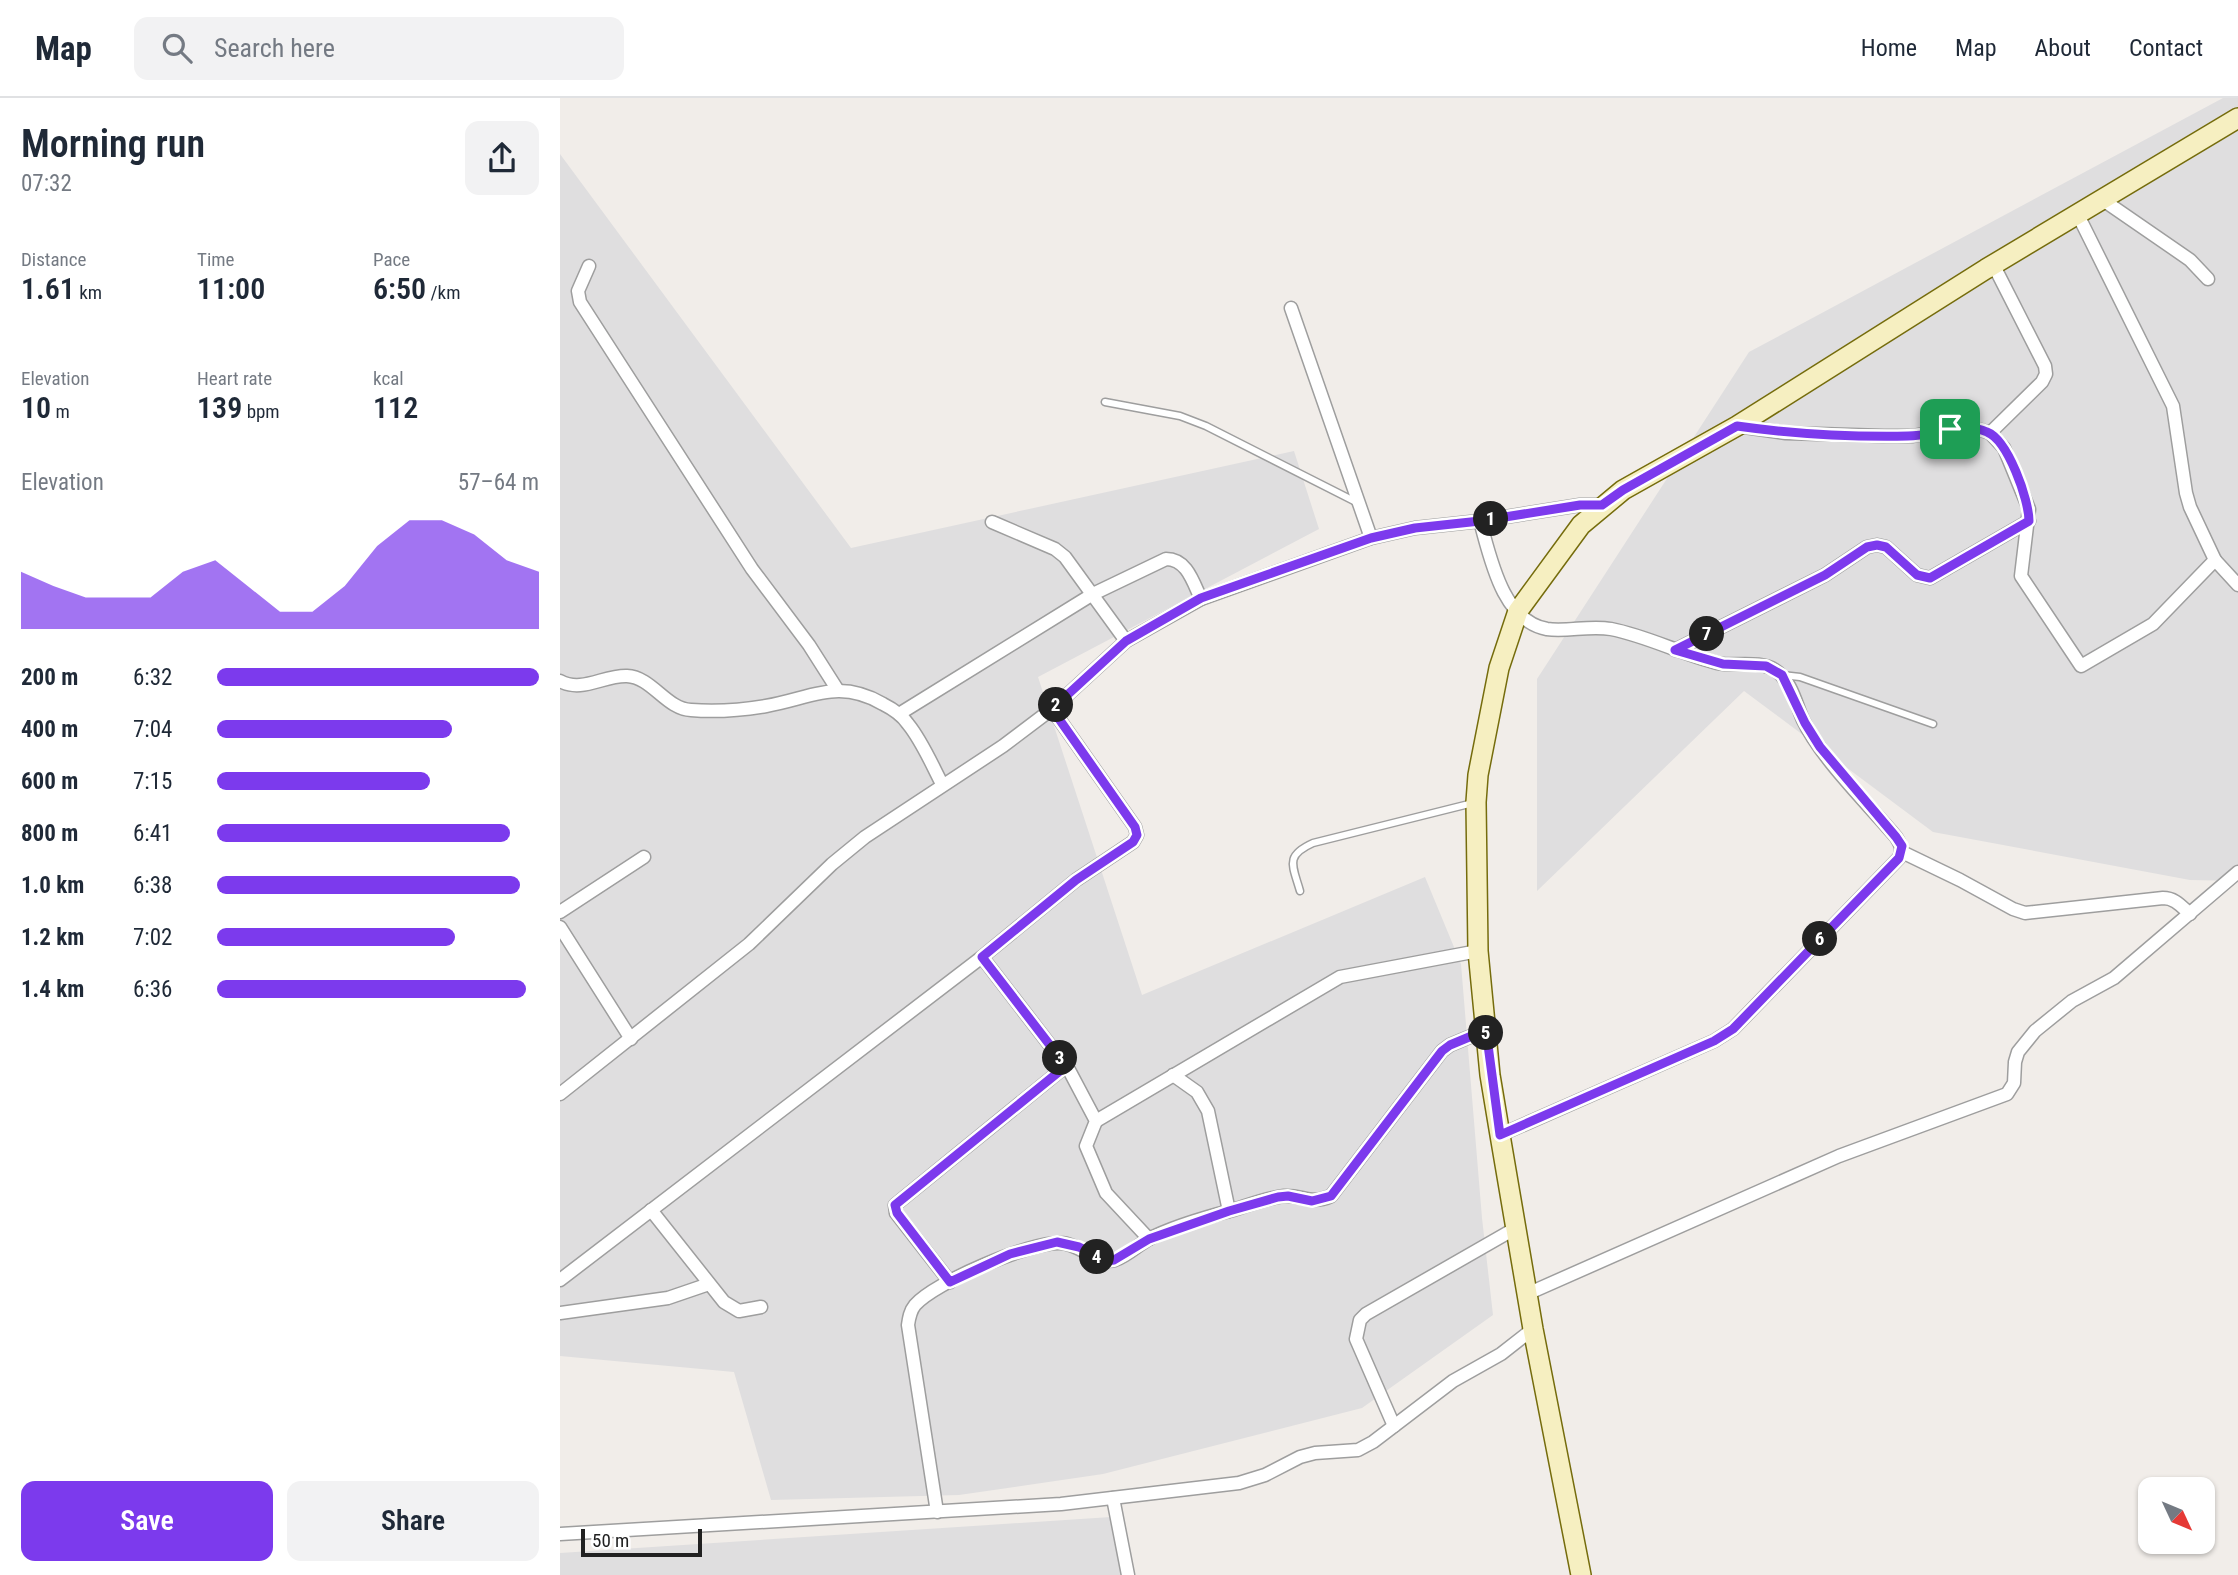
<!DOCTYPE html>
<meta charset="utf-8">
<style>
body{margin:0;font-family:"Roboto Condensed",sans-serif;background:#f2f2f3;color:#1f2937;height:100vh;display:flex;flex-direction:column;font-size:26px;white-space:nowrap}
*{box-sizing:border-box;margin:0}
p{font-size:23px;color:#747a83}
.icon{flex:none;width:38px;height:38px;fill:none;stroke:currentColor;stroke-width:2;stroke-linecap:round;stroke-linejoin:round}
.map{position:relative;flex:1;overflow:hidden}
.panel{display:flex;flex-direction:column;background:#fff;width:560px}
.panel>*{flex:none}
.needle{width:46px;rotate:134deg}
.tools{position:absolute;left:1578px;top:1379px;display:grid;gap:14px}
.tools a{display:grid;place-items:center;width:77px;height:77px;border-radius:14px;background:#fff;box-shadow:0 2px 5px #0004;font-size:35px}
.scale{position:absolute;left:21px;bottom:18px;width:121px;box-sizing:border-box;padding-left:7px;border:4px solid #212121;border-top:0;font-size:19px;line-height:24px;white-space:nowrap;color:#212121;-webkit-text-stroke:5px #fff;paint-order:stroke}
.pin{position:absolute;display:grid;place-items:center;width:60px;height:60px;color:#fff;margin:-30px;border-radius:14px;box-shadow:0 4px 10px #0006}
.km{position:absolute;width:35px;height:35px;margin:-18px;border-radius:50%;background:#222;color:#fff;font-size:19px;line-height:35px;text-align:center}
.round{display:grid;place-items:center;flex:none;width:74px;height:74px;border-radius:14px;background:#f2f2f3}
.headline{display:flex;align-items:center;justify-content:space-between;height:119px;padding:0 21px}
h1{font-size:38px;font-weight:600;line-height:52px}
.metrics{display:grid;grid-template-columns:repeat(3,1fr);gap:10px;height:119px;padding:7px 21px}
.metrics div{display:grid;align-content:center}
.metrics b{font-size:30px;font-weight:600}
.metrics small{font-size:19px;font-weight:400}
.metrics p{font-size:19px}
.chart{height:196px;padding:14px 21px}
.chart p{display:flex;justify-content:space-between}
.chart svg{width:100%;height:126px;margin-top:7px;fill:#7c3aed;opacity:.7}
.action{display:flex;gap:14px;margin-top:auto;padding:14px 21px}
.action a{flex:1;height:80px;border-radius:14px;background:#7c3aed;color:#fff;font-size:28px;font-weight:600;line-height:80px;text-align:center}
.action a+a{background:#f2f2f3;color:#1f2937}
ul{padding:0 21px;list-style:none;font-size:23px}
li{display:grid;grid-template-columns:112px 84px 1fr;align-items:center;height:52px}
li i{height:18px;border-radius:9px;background:#7c3aed}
header{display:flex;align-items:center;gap:42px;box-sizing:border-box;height:98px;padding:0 35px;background:#fff;border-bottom:2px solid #e0e1e3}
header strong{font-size:33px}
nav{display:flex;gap:38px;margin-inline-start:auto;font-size:24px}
.search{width:490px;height:63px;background:#f2f2f3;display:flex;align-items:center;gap:18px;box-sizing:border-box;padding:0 24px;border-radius:14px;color:#747a83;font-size:26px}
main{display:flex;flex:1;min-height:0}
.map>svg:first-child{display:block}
.residential{fill:#dfdedf}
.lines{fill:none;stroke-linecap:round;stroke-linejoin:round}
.lane-casing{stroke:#9e9e9e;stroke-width:9}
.street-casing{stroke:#9e9e9e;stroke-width:15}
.secondary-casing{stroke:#756c0c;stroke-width:22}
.lane{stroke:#fff;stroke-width:6}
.street{stroke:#fff;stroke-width:12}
.secondary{stroke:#f6efc1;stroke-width:19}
.route-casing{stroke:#fff;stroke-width:14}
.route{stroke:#7c3aed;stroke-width:9}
</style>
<header>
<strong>Map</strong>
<div class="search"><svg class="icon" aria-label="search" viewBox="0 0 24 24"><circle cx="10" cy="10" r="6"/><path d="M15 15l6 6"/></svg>Search here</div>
<nav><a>Home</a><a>Map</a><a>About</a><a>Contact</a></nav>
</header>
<main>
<section class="panel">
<div class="headline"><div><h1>Morning run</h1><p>07:32</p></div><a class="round"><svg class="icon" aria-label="share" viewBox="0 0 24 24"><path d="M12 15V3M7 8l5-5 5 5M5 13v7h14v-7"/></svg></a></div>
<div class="metrics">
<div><p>Distance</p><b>1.61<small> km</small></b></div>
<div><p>Time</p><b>11:00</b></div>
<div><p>Pace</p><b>6:50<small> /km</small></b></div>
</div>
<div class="metrics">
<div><p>Elevation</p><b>10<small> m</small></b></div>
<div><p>Heart rate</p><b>139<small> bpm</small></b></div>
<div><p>kcal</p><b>112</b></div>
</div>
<div class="chart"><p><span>Elevation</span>57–64 m</p>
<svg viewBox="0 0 160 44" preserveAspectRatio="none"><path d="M0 44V24L10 29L20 33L30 33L40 33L50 24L60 20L70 29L80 38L90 38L100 29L110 15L120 6L130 6L140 11L150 20L160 24V44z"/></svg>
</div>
<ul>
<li><b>200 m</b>6:32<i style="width:100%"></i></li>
<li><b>400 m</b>7:04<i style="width:73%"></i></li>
<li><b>600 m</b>7:15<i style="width:66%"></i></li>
<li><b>800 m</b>6:41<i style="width:91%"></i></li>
<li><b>1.0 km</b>6:38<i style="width:94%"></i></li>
<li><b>1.2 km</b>7:02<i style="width:74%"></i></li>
<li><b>1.4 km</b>6:36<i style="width:96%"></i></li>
</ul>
<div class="action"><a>Save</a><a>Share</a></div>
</section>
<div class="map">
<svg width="1678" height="1477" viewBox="0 0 1678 1477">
<rect width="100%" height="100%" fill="#f1ede9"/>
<g class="residential">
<polygon points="1663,0 1678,0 1678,783 1630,782 1373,734 1184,593 977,793 977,581 1189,254"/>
<polygon points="0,56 291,450 734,353 759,431 478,579 582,897 865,779 901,866 922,1120 933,1217 802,1310 543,1376 399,1397 211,1402 174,1274 0,1258"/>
<polygon points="551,1419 561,1477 0,1477 0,1455"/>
</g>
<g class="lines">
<g class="lane-casing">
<g id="lane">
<polyline points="545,304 620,318 646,328 798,405"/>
<polyline points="1222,577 1240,579 1373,626"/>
<path d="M 740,793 C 733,768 724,758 753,745 L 913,705"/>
</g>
</g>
<g class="street-casing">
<g id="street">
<polyline points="1543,102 1630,162 1648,181"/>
<polyline points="29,168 18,193 20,204 192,471 249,547 277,591"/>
<polyline points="731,210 811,440"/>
<polyline points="1177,328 1226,335 1324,338 1353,338 1390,331 1421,332 1430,335 1444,350 1469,411 1461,478 1521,568 1593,526 1655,462 1630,409 1626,395 1613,308 1518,117"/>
<polyline points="1430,335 1482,284 1486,276 1485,268 1433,166"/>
<path d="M 920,423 C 930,458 942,523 987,531 C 1007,534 1030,527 1051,531 C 1087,538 1121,556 1157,565 C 1175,569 1199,562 1215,572 C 1231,582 1236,606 1243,622 C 1261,660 1308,706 1336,739 C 1341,747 1343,751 1339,760 L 1173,931 L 1154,943 L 940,1037"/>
<polyline points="432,424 495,451 505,459 566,543"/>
<polyline points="1655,462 1678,487"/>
<polyline points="1115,552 1265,477 1307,449 1317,447 1326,449 1357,477 1370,480 1469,423"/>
<path d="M 0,583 C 22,595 44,577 67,578 C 92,579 106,611 131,612 C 155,614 182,612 206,608 C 252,600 278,580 323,606 C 333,611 342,617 348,626 C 362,643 372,667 382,686"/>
<polyline points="492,611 575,729 577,737 573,744 516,782 422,859 509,972 536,1023 526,1048 546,1095 589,1141"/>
<path d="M 339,616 L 533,496 L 606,461 C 627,461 633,484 641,501"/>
<path d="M 1342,754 L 1400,782 L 1453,811 L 1465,815 L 1603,800 C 1615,800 1621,808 1630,816"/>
<polyline points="0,814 84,759"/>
<polyline points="0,829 71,941"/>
<polyline points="613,977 637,994 648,1013 669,1113"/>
<polyline points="0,996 189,846 272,766 305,739 443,648 492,611 566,543 641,501 811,440 855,430 920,423 1020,407 1042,407"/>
<polyline points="536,1023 780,879 918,853"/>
<polyline points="91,1112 164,1204 179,1213 201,1209"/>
<polyline points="0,1182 422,859"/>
<polyline points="390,1184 336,1115 335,1107 506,968"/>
<polyline points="967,1196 1279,1058 1447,996 1454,985 1455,964 1458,954 1475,933 1512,903 1554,880 1678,774"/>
<polyline points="0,1215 108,1200 149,1186"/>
<polyline points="834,1328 796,1241 800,1222 806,1216 956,1130"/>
<polyline points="553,1400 568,1477"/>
<path d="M 377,1414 L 348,1227 C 349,1220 350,1213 355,1207 C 375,1184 470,1144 500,1145 C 519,1145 537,1167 555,1162 C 567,1158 577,1148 587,1142 C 611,1129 646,1119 673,1112 C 689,1107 707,1100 724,1098 C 744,1097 750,1107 771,1098 L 882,953 L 890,947 L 926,932"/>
<polyline points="0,1436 501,1406 679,1385 705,1377 740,1359 755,1355 798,1352 813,1344 893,1283 941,1256 973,1231"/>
</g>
</g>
<g class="secondary-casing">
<polyline id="secondary" points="1021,1477 973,1231 940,1037 930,977 918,853 916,704 918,677 939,570 958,513 1021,427 1063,392 1177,328 1426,171 1678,20"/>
</g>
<use href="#lane" class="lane"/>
<use href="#street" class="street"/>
<use href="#secondary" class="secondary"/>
</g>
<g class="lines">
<g class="route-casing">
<path id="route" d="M 1177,328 C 1233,336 1291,339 1348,338 C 1373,338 1403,323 1427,334 C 1448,342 1469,402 1469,423 L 1370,480 L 1357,477 L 1326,449 L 1317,447 L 1307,449 L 1265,477 L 1115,552 L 1163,566 L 1206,568 L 1222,577 L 1245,625 L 1260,649 L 1336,739 L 1342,748 L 1339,760 L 1173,931 L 1154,943 L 940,1037 L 926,932 L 890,947 L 882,953 L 771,1098 L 752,1103 L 728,1098 L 718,1099 L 669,1113 L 589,1141 L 554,1162 L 547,1163 L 519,1149 L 497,1144 L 450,1156 L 390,1184 L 337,1115 L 335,1107 L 506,968 L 422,859 L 516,782 L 573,744 L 577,737 L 575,729 L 492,611 L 566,543 L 641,500 L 811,440 L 855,430 L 920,423 L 1020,407 L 1042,407 L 1063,392 Z"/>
</g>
<use href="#route" class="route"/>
</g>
</svg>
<div class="tools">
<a><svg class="needle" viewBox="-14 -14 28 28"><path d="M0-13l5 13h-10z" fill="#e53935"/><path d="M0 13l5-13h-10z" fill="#747a83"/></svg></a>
</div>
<div class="scale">50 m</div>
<div class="pin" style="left:1390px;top:331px;background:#1e9e55"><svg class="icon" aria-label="arrive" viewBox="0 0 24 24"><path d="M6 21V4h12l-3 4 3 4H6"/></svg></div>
<b class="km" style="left:931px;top:421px">1</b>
<b class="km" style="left:496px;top:607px">2</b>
<b class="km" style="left:500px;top:960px">3</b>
<b class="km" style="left:537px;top:1159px">4</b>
<b class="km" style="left:926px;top:935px">5</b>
<b class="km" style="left:1260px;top:841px">6</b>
<b class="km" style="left:1147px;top:536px">7</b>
</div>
</main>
